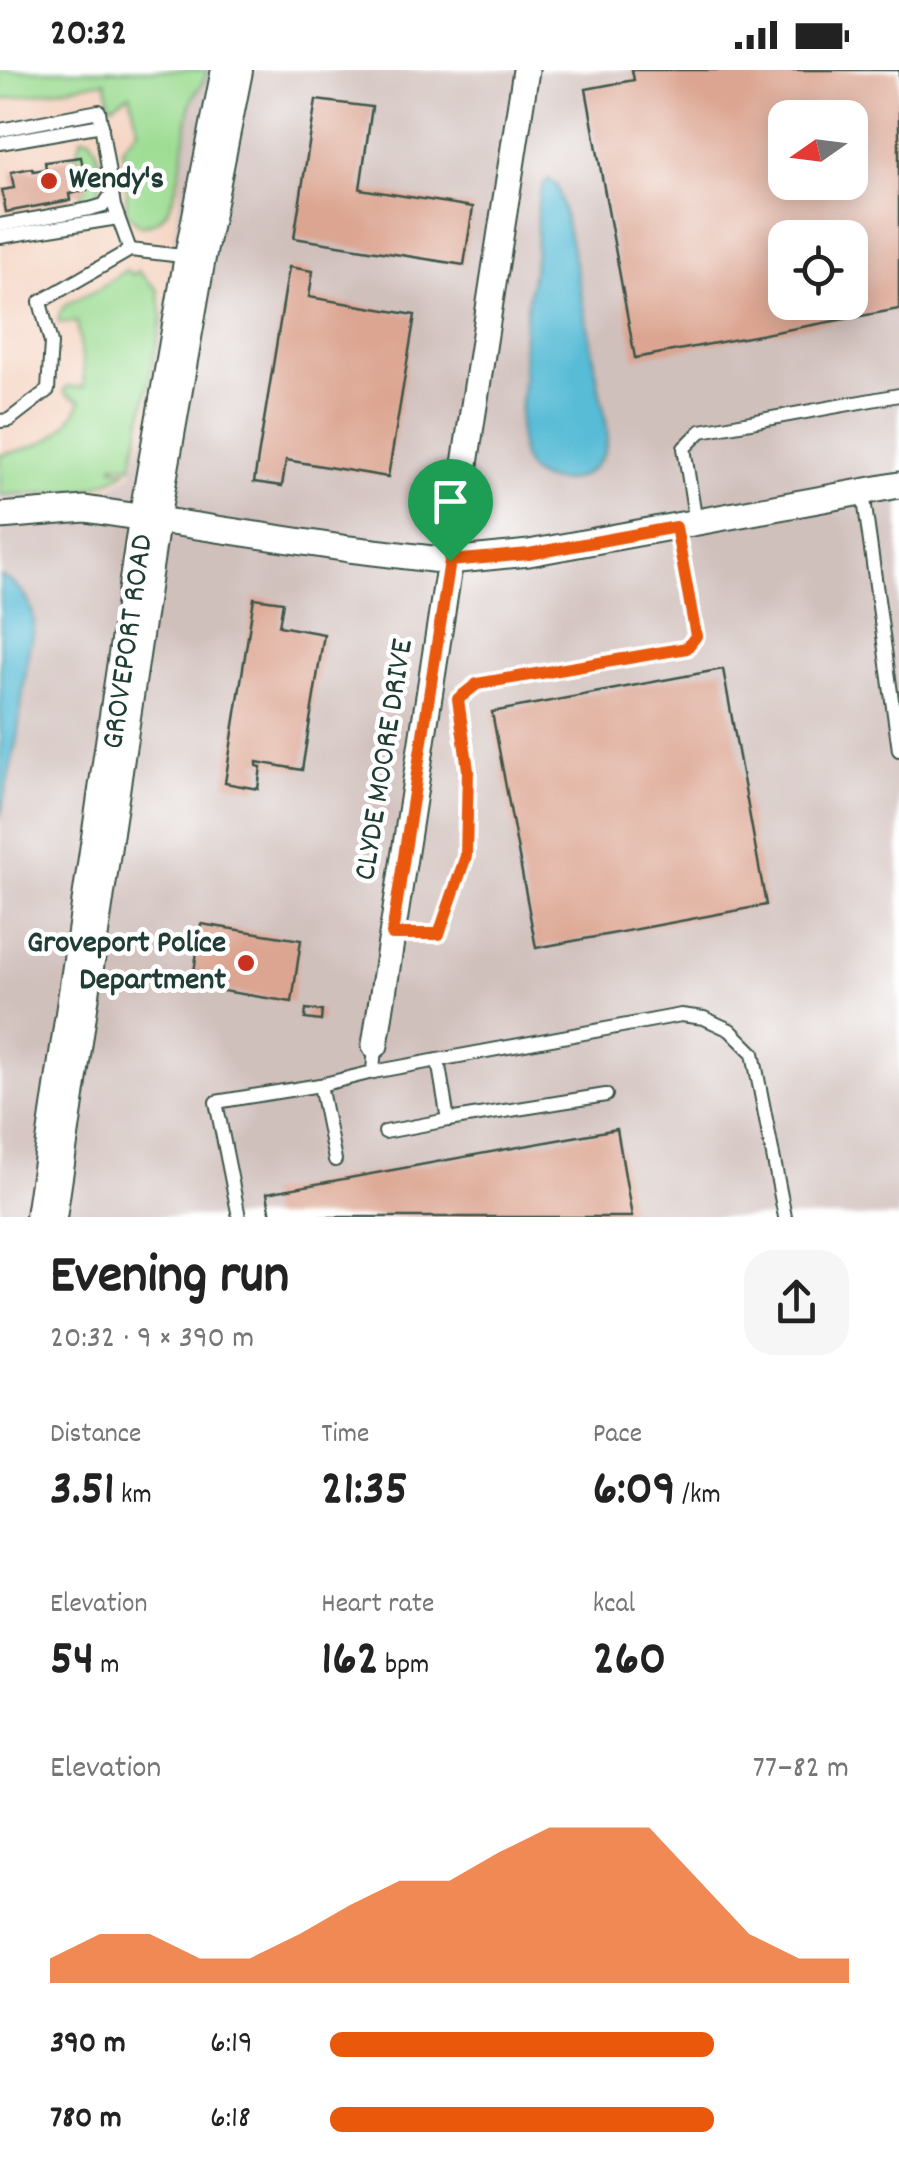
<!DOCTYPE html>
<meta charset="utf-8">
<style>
body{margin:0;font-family:Dekko,sans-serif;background:#f6f6f6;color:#222;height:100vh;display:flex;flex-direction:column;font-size:38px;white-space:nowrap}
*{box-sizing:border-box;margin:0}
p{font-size:32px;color:#767676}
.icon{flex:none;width:55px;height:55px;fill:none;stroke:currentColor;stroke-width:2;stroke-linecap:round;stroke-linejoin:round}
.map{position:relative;height:1147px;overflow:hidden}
.details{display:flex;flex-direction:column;background:#fff;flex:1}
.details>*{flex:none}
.needle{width:65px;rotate:256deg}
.buttons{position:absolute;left:768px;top:30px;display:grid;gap:20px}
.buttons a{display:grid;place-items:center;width:100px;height:100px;border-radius:20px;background:#fff;box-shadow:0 5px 25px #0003;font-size:50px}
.pin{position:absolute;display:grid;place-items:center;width:85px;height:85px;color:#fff;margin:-102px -42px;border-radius:50% 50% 50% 0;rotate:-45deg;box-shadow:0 0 10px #0007}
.pin .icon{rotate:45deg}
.round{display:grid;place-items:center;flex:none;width:105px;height:105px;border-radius:30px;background:#f6f6f6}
.headline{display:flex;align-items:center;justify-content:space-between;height:170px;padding:0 50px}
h1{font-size:55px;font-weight:700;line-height:75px}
.metrics{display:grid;grid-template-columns:repeat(3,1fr);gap:15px;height:170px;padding:10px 50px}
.metrics div{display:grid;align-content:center}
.metrics b{font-size:50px;font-weight:700}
.metrics small{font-size:28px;font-weight:400}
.metrics p{font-size:28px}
.chart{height:280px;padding:20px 50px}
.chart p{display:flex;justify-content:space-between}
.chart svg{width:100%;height:180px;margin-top:10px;fill:#ea580c;opacity:.7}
ul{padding:0 50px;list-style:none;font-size:32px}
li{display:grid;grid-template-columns:160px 120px 1fr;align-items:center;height:75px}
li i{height:25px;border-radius:12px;background:#ea580c}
.status{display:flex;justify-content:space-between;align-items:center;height:70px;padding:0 50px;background:#fff;direction:ltr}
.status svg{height:28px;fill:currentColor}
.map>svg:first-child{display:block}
.built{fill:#f4d3c0}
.industrial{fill:#d0c0bc;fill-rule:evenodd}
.green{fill:#9cdc92;stroke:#5e8c63;stroke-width:2.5}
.water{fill:#58bcd6;stroke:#3c7c85;stroke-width:2.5}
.building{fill:#dca591;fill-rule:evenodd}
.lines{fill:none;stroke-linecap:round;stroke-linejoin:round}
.service-casing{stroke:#3e5549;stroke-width:16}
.minor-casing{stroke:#3e5549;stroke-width:29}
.primary-casing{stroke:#3e5549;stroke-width:44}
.service{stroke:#fff;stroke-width:12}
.minor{stroke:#fff;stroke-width:25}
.primary{stroke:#fff;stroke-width:40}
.route-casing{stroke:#fff;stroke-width:20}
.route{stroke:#ea580c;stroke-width:12}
.poi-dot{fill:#c8321e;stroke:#fff;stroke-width:4}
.labels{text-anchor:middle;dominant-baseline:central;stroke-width:9;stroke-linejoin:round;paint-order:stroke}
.poi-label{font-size:32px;font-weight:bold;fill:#1f3d34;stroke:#fff;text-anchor:start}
.street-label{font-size:32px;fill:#1f3d34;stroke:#fff}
</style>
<div class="status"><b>20:32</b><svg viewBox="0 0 49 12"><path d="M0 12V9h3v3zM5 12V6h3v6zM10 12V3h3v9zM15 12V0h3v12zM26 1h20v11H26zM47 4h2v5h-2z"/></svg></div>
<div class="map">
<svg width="899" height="1147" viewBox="0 0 899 1147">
<rect width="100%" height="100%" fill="#fff"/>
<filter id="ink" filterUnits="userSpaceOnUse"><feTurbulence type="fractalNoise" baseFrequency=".01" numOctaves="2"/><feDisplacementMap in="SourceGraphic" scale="20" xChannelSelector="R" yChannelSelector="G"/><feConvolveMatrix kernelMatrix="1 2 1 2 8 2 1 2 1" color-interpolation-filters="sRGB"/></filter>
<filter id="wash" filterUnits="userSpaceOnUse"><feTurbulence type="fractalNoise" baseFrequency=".0048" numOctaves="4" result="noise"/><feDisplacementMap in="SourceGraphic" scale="40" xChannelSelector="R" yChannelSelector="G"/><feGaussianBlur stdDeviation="2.25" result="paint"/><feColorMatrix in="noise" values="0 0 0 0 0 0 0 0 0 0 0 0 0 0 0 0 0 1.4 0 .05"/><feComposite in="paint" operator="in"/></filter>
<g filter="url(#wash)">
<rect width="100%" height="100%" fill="#eedebd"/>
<polygon class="built" points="0,0 207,0 191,29 167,226 146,361 131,405 111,417 90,422 0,425"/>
<path class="industrial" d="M 207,0 L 899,0 L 899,1147 L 0,1147 L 0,425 L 90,422 L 111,417 L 131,404 L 146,361 L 167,226 L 191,29 L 206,8 ZM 785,48 L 850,48 L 850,112 L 785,112 ZM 785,168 L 850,168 L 850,232 L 785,232 Z"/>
<g class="green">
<path d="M 0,0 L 207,0 C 206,14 193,21 190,35 C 185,60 181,131 161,148 C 155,154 147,155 139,155 L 126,142 L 127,110 L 122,78 L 138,59 L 130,24 L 112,35 L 110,32 L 105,11 L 0,30 Z"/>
<path d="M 82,67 L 90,68 C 101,83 105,110 96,126 L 83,132 L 80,121 L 87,120 L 75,88 Z"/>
<path d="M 126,200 L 133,205 L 138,201 L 158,220 L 162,248 L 132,396 L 113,394 L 113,398 L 127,400 C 89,429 44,420 0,425 L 0,385 C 39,376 64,370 81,331 L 67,325 L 64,321 L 66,317 L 84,317 L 83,293 L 77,252 L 58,253 C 59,230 81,229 99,219 C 108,213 117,206 126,200 Z"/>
</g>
<g class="water">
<path d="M 548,109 L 557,116 L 561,130 C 575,192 589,255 599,318 C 602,334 609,355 607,371 C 604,395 581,411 559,411 C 546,411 532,408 526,395 C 515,374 521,335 523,312 C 524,297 523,281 524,266 C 525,238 532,210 536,182 C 538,160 533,126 548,109 Z"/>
<path d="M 0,506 C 28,517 42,549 29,577 L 17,668 L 0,747 Z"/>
</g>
<g id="blocks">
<g class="building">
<path d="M 632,0 L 899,0 L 899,239 L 635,288 L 586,19 L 634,10 ZM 785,48 L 850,48 L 850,112 L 785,112 ZM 785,168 L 850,168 L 850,232 L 785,232 Z"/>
<polygon points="316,30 372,37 360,119 473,137 464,195 294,168"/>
<polygon points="81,87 87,120 69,124 70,130 6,142 2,120 14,118 11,102 32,98 33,101 46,99 45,92"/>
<polygon points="289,197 313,201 309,227 415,245 388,407 286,390 282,416 254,412"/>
<polygon points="254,528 283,532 279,556 324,564 302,700 257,692 257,696 261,697 258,719 225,713"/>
<polygon points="723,599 766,835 536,878 492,642"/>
<polygon points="201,854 301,870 292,932 192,916"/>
<polygon points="306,939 322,941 321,951 305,949"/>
<polygon points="617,1059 632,1147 271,1147 267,1123"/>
</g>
</g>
</g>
<g filter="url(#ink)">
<use href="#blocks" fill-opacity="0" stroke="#3e5549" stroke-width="2.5"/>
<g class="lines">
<g class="service-casing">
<g id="service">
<polyline points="0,60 99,41 114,136 130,180"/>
<polyline points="0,73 102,55"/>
<polyline points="0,155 90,139 104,135 112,123"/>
<polyline points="0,167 118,148"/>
<polyline points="0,351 9,350 48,320 51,273 40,232 130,180 191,187"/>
<polyline points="863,422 899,680"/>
<polyline points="696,453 684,378 701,361 899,325"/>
<polyline points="392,864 439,864 466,787 468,700 457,629 477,614 687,578 695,566 675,457"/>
<polyline points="373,1002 681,945 704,948 730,960 753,983 785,1147"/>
<polyline points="320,1015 335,1090"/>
<polyline points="448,1050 606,1025"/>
<polyline points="385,1062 448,1050 438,990"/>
<polyline points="239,1147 216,1032 320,1015 373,1002 375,975"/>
</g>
</g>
<g class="minor-casing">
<g id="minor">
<polyline points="0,446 85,439 349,479 449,491 529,483 899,415"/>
<polyline points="375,975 526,0"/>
</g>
</g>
<g class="primary-casing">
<polyline id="primary" points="46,1147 149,450 195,187 232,0"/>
</g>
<use href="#service" class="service"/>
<use href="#minor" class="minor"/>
<use href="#primary" class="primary"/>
</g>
</g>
<g class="lines" filter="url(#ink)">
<g class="route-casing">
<polygon id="route" points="676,457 696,566 687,578 477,614 458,629 468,700 466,786 439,864 392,864 450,491 529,484"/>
</g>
<use href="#route" class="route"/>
</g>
<g class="poi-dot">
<circle cx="49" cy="111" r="10"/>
<circle cx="246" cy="893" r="10"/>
</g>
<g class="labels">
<g class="poi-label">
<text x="69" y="111">Wendy's</text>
<text x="226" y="875" text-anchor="end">Groveport Police<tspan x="226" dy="37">Department</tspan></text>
</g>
<g class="street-label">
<text transform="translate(130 572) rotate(-82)">GROVEPORT ROAD</text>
<text transform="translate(386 690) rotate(-81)">CLYDE MOORE DRIVE</text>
</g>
</g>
</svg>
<div class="buttons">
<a><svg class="needle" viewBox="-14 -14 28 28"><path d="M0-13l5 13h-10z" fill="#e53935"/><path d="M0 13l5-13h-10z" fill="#767676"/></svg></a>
<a><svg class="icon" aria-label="locate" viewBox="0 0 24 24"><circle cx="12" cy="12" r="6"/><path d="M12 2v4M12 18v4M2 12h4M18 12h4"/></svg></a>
</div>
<div class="pin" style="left:450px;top:491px;background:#1e9e55"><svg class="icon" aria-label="arrive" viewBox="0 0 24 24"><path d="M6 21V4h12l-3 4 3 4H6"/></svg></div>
</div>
<section class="details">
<div class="headline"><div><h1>Evening run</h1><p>20:32 · 9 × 390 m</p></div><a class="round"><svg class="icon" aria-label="share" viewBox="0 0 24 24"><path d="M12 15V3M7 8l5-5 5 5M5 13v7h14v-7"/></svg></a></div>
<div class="metrics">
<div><p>Distance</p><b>3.51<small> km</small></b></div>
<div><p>Time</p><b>21:35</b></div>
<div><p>Pace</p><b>6:09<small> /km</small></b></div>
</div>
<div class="metrics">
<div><p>Elevation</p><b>54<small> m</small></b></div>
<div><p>Heart rate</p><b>162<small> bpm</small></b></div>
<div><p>kcal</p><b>260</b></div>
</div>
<div class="chart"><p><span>Elevation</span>77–82 m</p>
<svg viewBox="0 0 160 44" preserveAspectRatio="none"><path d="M0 44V38L10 32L20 32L30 38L40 38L50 32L60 25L70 19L80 19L90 12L100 6L110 6L120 6L130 19L140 32L150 38L160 38V44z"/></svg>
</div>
<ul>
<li><b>390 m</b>6:19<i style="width:74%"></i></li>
<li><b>780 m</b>6:18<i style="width:74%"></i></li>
</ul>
</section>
